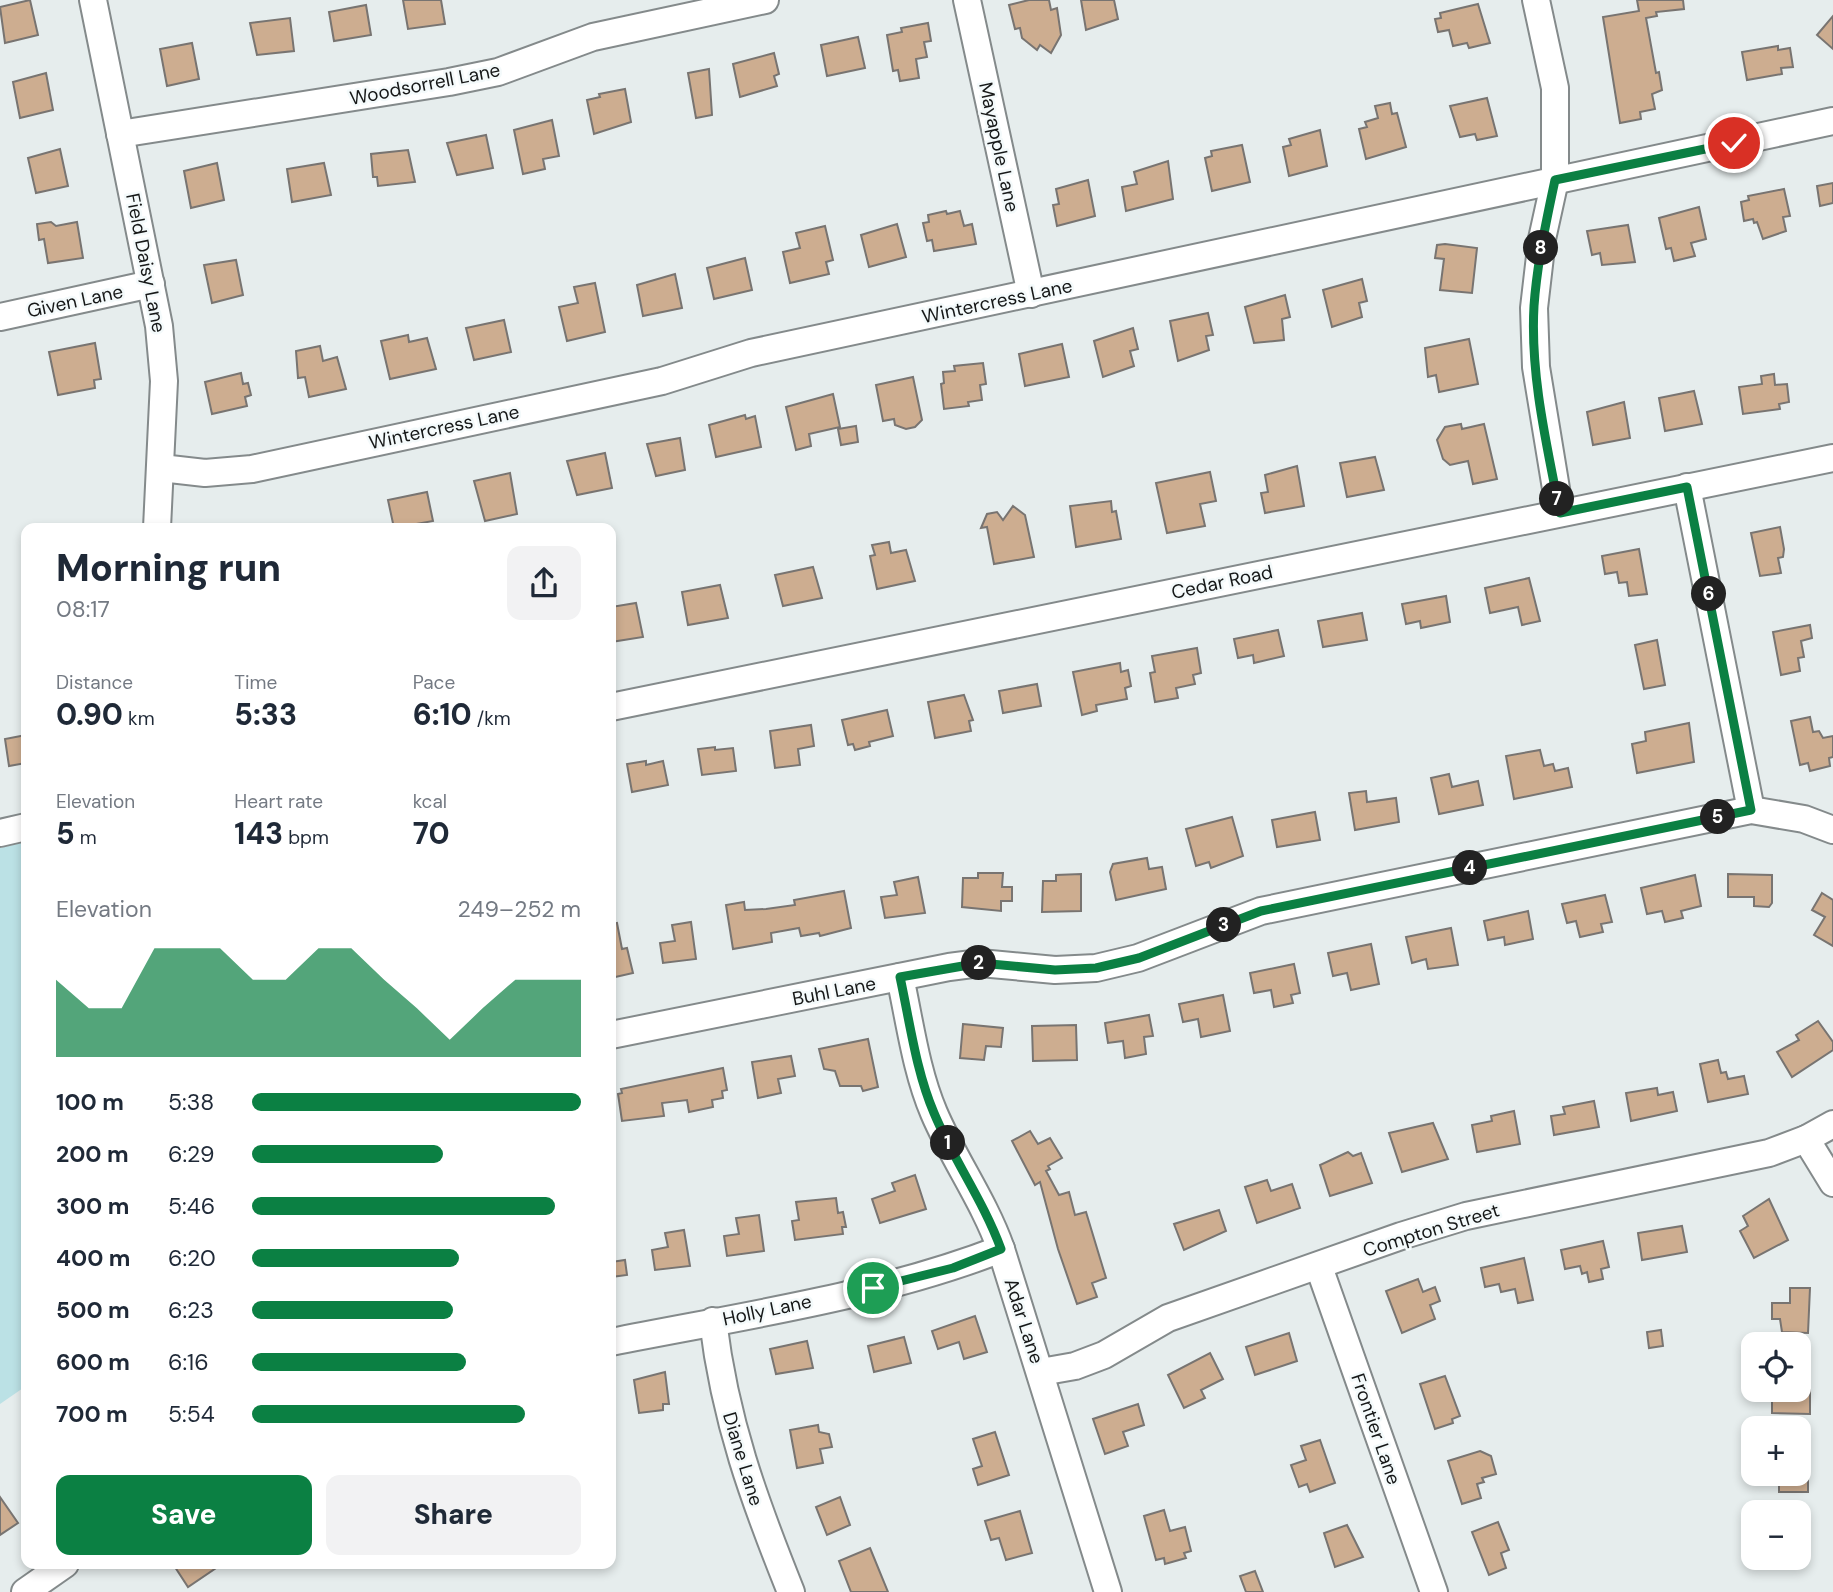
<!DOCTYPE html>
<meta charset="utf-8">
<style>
body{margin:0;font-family:"DM Sans",sans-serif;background:#f2f2f3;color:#1f2937;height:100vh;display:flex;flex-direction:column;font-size:26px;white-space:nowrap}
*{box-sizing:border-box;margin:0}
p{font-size:23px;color:#747a83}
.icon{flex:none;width:38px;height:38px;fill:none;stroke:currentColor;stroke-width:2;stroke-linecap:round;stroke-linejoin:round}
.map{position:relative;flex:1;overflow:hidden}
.drawer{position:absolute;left:21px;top:523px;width:595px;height:1046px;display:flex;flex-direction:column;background:#fff;border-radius:14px;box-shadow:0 4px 10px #0003}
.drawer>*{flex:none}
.buttons{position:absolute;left:1741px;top:1332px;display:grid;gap:14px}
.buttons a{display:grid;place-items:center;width:70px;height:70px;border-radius:14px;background:#fff;box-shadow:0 4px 10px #0003;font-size:35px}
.pin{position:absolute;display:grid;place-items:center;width:60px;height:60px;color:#fff;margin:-30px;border:4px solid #fff;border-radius:50%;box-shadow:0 2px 7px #0007}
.km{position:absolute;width:35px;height:35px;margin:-18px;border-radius:50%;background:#222;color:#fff;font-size:19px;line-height:35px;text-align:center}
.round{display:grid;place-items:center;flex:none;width:74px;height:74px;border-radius:14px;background:#f2f2f3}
.summary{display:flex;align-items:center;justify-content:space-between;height:119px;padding:0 35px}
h1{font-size:38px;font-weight:800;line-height:52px}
.figures{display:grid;grid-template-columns:repeat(3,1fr);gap:10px;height:119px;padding:7px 35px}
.figures div{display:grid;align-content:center}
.figures b{font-size:30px;font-weight:800}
.figures small{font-size:19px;font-weight:400}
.figures p{font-size:19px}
.chart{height:196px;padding:14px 35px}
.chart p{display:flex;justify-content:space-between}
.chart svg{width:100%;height:126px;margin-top:7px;fill:#0b8043;opacity:.7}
.button{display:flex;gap:14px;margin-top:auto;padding:14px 35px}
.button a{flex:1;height:80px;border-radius:14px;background:#0b8043;color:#fff;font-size:28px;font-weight:800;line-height:80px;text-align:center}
.button a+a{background:#f2f2f3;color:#1f2937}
ul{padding:0 35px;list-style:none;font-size:23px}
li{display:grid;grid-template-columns:112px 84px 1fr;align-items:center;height:52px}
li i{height:18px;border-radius:9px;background:#0b8043}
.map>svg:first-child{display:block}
.green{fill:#bbe1e5}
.building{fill:#cdad90;stroke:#787471;stroke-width:2}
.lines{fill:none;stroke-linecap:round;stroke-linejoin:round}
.minor-casing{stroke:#848a8b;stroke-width:30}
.minor{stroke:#fff;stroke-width:26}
.route-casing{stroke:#fff;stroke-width:14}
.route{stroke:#0b8043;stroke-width:9}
.labels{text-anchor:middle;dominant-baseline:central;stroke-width:5;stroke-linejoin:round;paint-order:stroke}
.street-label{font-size:19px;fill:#161818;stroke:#f4fafb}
</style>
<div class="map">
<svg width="1833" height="1592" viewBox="0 0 1833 1592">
<rect width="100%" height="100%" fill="#e6eded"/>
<polygon class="green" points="26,842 26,1386 0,1404 0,848"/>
<g class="building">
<polygon points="30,0 38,35 5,43 0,7"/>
<polygon points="403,0 441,0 445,24 408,29"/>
<polygon points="1029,0 1049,0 1051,10 1057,8 1061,35 1051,53 1040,45 1037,50 1022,38 1020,28 1015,29 1009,5"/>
<polygon points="1081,0 1114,0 1118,19 1086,30"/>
<polygon points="1637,0 1683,0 1684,9 1656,12 1657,16 1646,18 1656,73 1659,72 1662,90 1652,94 1655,109 1640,112 1641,119 1620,123 1603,17 1639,11"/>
<polygon points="1478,4 1490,43 1469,48 1467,43 1453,46 1449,30 1438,32 1435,19 1441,18 1440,13"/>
<polygon points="366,5 371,35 334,41 329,12"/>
<polygon points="1833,16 1833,49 1817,35"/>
<polygon points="290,18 294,51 257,55 250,23"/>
<polygon points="928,23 931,41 924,42 927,57 916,59 919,78 900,81 898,70 893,71 887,35 902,32 901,28"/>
<polygon points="858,37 865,68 827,76 821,45"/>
<polygon points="192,43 199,79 167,86 160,49"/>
<polygon points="1778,46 1778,50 1790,48 1793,67 1781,68 1782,74 1747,80 1742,52"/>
<polygon points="774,53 779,74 774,76 777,86 740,97 733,64"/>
<polygon points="709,69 712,115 696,118 688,73"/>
<polygon points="46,73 53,110 20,118 13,82"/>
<polygon points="625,89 631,122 594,134 587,100 600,97 599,94"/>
<polygon points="1487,98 1497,136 1477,140 1475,134 1460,137 1450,106"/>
<polygon points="1390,103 1392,114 1397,113 1406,147 1366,159 1359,129 1367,127 1365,122 1378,118 1375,106"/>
<polygon points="552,120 559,156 543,159 545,169 523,174 514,130"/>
<polygon points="1320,130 1327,166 1289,176 1283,147 1291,145 1289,139"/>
<polygon points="486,135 493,168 457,175 447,143"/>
<polygon points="1242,145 1250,182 1212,191 1205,158 1212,156 1211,151"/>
<polygon points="60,149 68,186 36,193 28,158"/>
<polygon points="408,150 415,182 378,186 377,177 373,177 371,154"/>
<polygon points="1168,161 1173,199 1126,211 1122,187 1137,184 1134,172"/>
<polygon points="217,163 224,200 191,208 184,171"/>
<polygon points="324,163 331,195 292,202 287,169"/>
<polygon points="1088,180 1095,216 1057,226 1053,205 1059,204 1056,189"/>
<polygon points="1833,183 1833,203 1820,206 1817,186"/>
<polygon points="1784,189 1790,216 1783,217 1786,231 1763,239 1757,222 1754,223 1753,219 1744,221 1741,202 1749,200 1748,196"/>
<polygon points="1699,207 1706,239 1691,243 1695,256 1674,261 1671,248 1666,249 1659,218"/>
<polygon points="946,211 947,214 960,211 964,226 972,224 976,244 934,251 932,240 927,241 923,223 929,222 928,215"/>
<polygon points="51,222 56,226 77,222 83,258 48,263 44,239 39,240 37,224"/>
<polygon points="897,224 906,257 869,267 861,235"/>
<polygon points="1628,225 1635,262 1602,265 1600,253 1592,255 1587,231"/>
<polygon points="825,226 833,260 826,262 829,274 790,283 783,252 800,248 796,233"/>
<polygon points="1445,244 1477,248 1472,293 1440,290 1444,259 1435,258 1437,245"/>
<polygon points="745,258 752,290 714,299 707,268"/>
<polygon points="236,260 243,295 212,303 204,265"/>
<polygon points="675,274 682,308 643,316 637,285"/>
<polygon points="1362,279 1367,301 1359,303 1362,317 1332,327 1323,290"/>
<polygon points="595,283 605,332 567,341 559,307 578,303 574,287"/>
<polygon points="1285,295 1290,317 1282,319 1284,340 1254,343 1245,307"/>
<polygon points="1208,313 1213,335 1206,336 1209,350 1178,361 1170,321"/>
<polygon points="504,320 511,352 474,360 466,328"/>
<polygon points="1133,328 1138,349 1130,351 1134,366 1103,377 1094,341"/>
<polygon points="408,335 409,342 427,338 436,369 390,379 381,341"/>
<polygon points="1469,339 1478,384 1439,392 1436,375 1428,377 1425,348"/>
<polygon points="95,343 101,379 94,380 95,388 58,395 49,352"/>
<polygon points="1062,344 1069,377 1025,386 1019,354"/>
<polygon points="320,346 323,361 337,357 346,389 309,397 305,377 298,378 296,351"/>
<polygon points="983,363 986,384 980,385 982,400 968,402 969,406 944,409 941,384 944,383 943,372 955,371 954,366"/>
<polygon points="241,373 243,384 248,383 251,395 245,397 247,406 212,414 205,382"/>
<polygon points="1774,374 1775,385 1787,384 1789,402 1779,404 1780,409 1743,414 1739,387 1762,384 1761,376"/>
<polygon points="913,377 922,420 915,427 906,429 895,425 894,419 883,421 876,385"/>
<polygon points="1694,391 1702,424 1665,431 1659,398"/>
<polygon points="833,394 840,427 809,434 811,446 796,450 786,407"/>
<polygon points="1624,402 1630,438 1593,445 1587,412"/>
<polygon points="745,415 746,419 755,416 761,447 716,457 709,425"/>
<polygon points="1461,424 1462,429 1484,424 1497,479 1473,484 1468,461 1450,465 1443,459 1437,440 1445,427"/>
<polygon points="856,426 858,442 841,445 838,429"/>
<polygon points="680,438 685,470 656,476 647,444"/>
<polygon points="605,453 612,488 577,495 567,461"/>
<polygon points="1375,457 1384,490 1347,497 1340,463"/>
<polygon points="1297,466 1304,506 1265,513 1261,493 1268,492 1265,475"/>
<polygon points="1210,472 1216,501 1200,504 1205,526 1167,533 1156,483"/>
<polygon points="510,473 517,514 485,521 474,481"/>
<polygon points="427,492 433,521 394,528 388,500"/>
<polygon points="1111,501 1112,512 1116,511 1121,539 1076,547 1070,506"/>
<polygon points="1013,506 1025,515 1034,557 994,564 987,527 981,528 987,514 997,512 1003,520"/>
<polygon points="1780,527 1784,549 1783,557 1778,558 1781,573 1760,576 1751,533"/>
<polygon points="889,542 891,553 906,550 915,581 877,589 870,556 875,555 872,545"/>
<polygon points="1639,549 1647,594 1629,596 1627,582 1619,583 1617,572 1605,574 1602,556"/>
<polygon points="813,567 822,598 783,606 775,575"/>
<polygon points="1529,578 1540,621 1522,625 1518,607 1490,613 1485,588"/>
<polygon points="720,585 728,618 688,625 682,592"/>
<polygon points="1446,596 1450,622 1421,628 1420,621 1406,624 1402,604"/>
<polygon points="636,603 643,637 611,642 611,607"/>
<polygon points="1362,613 1367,640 1323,647 1318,621"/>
<polygon points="1810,625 1812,638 1801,641 1804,657 1798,658 1800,671 1781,675 1773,632"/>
<polygon points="1278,630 1284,656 1254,663 1253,655 1238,658 1234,639"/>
<polygon points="1657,640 1665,685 1644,689 1635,645"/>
<polygon points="1197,648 1201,673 1193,675 1195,684 1176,688 1178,698 1155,702 1150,673 1155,672 1152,656"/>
<polygon points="1120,663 1121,672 1128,670 1131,686 1125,688 1127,699 1096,705 1097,711 1082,715 1073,672"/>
<polygon points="1037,684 1041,706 1003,713 999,691"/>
<polygon points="964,695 973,720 969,721 971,731 935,738 928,702"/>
<polygon points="887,710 893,736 869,742 870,746 855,750 853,744 848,745 842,720"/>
<polygon points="1810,717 1813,732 1819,731 1823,738 1833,736 1833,757 1829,758 1830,766 1810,771 1808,763 1800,765 1791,721"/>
<polygon points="1689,723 1694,762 1637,773 1632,744 1646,741 1645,732"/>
<polygon points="811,725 814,746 798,749 800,765 775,768 770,731"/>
<polygon points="26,735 26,763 9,766 5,739"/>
<polygon points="715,747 715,750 733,748 736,771 702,775 698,749"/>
<polygon points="1540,750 1544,766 1553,764 1555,771 1568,768 1572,787 1514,799 1506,756"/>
<polygon points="646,761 646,765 663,761 668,785 632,792 627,764"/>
<polygon points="1449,774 1452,787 1478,781 1483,805 1439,814 1431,778"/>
<polygon points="1366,791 1367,802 1396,798 1399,822 1355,830 1349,793"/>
<polygon points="1315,812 1320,840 1277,847 1272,820"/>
<polygon points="1232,817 1243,856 1211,868 1209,862 1196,866 1186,829"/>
<polygon points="1147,858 1149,869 1162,867 1166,889 1116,900 1110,872 1113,864"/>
<polygon points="978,873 1003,873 1002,887 1012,887 1012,901 1001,901 1001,911 962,907 963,878 978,878"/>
<polygon points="1081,874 1081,911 1042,912 1043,881 1056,881 1056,875"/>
<polygon points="1728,874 1772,875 1772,903 1769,907 1754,906 1754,897 1728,897"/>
<polygon points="1695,875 1701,906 1681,911 1683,918 1665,922 1662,911 1647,914 1641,888"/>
<polygon points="918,877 925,913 885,918 881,897 897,895 894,882"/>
<polygon points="844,891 851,928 820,936 819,933 801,936 799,928 771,933 772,942 733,949 726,905 744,902 745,910 766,909 795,905 794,900"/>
<polygon points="1822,893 1833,900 1833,946 1814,935 1825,917 1812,910"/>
<polygon points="1605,895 1612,922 1601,924 1603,932 1580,937 1576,921 1567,923 1562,904"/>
<polygon points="1528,911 1533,939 1505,945 1504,937 1488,940 1484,921"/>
<polygon points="691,922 696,959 663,963 660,943 675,941 672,925"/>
<polygon points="617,923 622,949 627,948 633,973 611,978 611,924"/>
<polygon points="1451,928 1458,965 1428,969 1426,959 1412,963 1406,937"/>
<polygon points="1371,944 1379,984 1351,990 1347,973 1333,976 1328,953"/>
<polygon points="1294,964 1300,993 1291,995 1293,1003 1274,1007 1271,990 1254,993 1250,973"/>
<polygon points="1223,995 1230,1031 1201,1037 1198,1019 1183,1022 1179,1004"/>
<polygon points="1149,1015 1153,1036 1144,1037 1146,1054 1125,1058 1123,1041 1108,1043 1105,1023"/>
<polygon points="1818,1021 1833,1042 1833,1050 1792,1077 1777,1052 1799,1040 1796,1035"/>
<polygon points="963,1024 1003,1028 1001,1047 986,1046 984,1060 960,1058"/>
<polygon points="1076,1025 1077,1060 1033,1061 1032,1026"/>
<polygon points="868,1039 878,1087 863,1091 861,1086 840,1086 835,1071 824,1069 819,1049"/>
<polygon points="791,1056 795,1076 778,1079 781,1093 758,1098 752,1062"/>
<polygon points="1718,1060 1721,1073 1726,1072 1728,1079 1744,1076 1748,1094 1708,1102 1700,1064"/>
<polygon points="723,1068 727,1090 722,1091 723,1098 712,1100 713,1107 689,1112 687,1100 662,1103 664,1116 622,1121 618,1094 622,1093 621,1089"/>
<polygon points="1657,1088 1658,1095 1673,1092 1677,1111 1631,1121 1626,1093"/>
<polygon points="1594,1101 1599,1127 1554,1135 1551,1116 1565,1114 1563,1107"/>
<polygon points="1514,1111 1520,1144 1477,1152 1472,1125 1492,1121 1491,1116"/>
<polygon points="1433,1123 1448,1159 1402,1172 1389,1133"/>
<polygon points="1030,1131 1038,1144 1050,1138 1062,1158 1048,1166 1050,1169 1046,1171 1059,1195 1069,1192 1075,1215 1086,1212 1106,1278 1092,1283 1097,1297 1077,1304 1058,1249 1040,1182 1035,1185 1012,1141"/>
<polygon points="1348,1152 1353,1156 1361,1153 1372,1183 1330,1196 1320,1165"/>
<polygon points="915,1175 926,1209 880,1223 872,1199 895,1191 892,1183"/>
<polygon points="1267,1180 1271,1191 1292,1184 1300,1208 1257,1223 1245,1187"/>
<polygon points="836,1198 838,1213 843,1212 846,1227 842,1227 843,1234 795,1240 792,1221 799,1220 796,1202"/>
<polygon points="1769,1199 1788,1240 1754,1258 1740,1231 1748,1226 1743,1216"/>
<polygon points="1219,1210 1226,1231 1184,1250 1174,1224"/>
<polygon points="759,1215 764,1251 727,1256 724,1236 739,1234 736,1218"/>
<polygon points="1682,1226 1687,1252 1642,1260 1638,1233"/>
<polygon points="684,1230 690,1266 655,1270 652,1250 668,1247 665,1233"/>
<polygon points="1603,1241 1609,1267 1601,1269 1603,1279 1589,1282 1587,1272 1582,1274 1580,1266 1565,1269 1561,1250"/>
<polygon points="1524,1258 1533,1300 1518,1303 1515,1289 1501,1292 1499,1284 1485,1287 1481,1268"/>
<polygon points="625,1260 627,1275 611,1277 611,1262"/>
<polygon points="1418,1279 1423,1292 1435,1287 1440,1301 1430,1305 1435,1319 1402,1333 1386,1291"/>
<polygon points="1790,1288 1810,1288 1808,1333 1782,1332 1780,1319 1772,1319 1772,1303 1790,1303"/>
<polygon points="975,1316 987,1352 964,1359 959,1342 938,1349 932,1331"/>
<polygon points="1661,1330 1663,1346 1649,1348 1647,1332"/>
<polygon points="1289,1333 1297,1361 1255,1375 1246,1347"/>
<polygon points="904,1337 911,1363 874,1372 868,1346"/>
<polygon points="807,1341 813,1368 776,1374 770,1349"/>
<polygon points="1210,1353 1223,1379 1201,1390 1205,1398 1184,1408 1168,1375"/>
<polygon points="665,1372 669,1404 663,1404 663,1410 639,1413 634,1380"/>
<polygon points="1445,1376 1460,1416 1452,1419 1453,1423 1435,1429 1420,1384"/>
<polygon points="1772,1390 1810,1390 1810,1414 1772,1413"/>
<polygon points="1138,1404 1144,1425 1123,1432 1128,1446 1105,1454 1093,1419"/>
<polygon points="818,1425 819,1432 829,1434 832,1447 820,1449 823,1463 797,1468 790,1430"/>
<polygon points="995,1432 1009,1475 978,1485 973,1469 982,1466 973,1439"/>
<polygon points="1320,1440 1335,1483 1310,1492 1307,1484 1299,1487 1291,1465 1306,1460 1301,1446"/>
<polygon points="1480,1451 1491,1456 1496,1474 1482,1478 1484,1482 1477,1484 1481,1498 1462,1504 1448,1461"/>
<rect x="1779" y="1474" width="29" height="18"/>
<polygon points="0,1497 18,1523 0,1535"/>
<polygon points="840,1497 850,1525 827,1535 816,1507"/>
<polygon points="1164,1510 1170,1531 1185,1527 1191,1551 1184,1553 1186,1558 1165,1564 1164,1558 1156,1560 1144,1516"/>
<polygon points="1020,1511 1032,1553 1006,1560 999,1538 991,1540 985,1521"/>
<polygon points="1498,1522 1509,1550 1501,1553 1506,1568 1489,1575 1472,1532"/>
<polygon points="1347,1525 1363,1557 1335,1567 1324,1533"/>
<polygon points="870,1548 888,1592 851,1592 839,1561"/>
<polygon points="173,1564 222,1564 188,1587"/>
<polygon points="1255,1571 1263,1592 1246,1592 1240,1576"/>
</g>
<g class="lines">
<g class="minor-casing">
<g id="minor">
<polyline points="93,0 159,326 164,381 157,528"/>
<polyline points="967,0 1031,294"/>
<polyline points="1536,0 1555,88 1555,180 1542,239 1534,308 1536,367 1560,513"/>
<polyline points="120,134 449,82 498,72 593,37 765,0"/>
<polyline points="0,317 151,284"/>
<polyline points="161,468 205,473 252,469 662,381 751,353 1833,121"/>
<polyline points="1687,487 1751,810"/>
<polyline points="611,707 1833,458"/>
<polyline points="0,833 26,827"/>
<path d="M 900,977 C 910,1023 916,1071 934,1113 C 954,1160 984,1201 1001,1249 L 1108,1592"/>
<polyline points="611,1035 949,967 980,963 1055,970 1096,968 1138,958 1261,911 1751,810 1804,819 1833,830"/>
<polyline points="1806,1139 1833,1183"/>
<polyline points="1319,1267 1434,1592"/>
<path d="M 713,1321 C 725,1421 754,1500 791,1592"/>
<path d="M 611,1342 C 741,1316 877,1297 1001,1249"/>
<polyline points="1041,1372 1075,1366 1104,1355 1168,1318 1401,1236 1466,1216 1769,1153 1806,1139 1833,1124"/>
<polyline points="25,1592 65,1564"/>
</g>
</g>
<use href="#minor" class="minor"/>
</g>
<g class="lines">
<g class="route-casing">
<path id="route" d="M 873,1288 L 953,1268 L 1001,1249 C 983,1200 954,1161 934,1113 C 916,1071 910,1023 900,977 L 980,963 L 1055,970 L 1096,968 L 1139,958 L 1261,911 L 1751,810 L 1687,487 L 1560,513 C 1547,446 1530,375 1534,306 C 1537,264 1546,222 1555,180 L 1734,143"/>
</g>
<use href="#route" class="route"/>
</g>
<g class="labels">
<g class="street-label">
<text transform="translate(425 84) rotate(-11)">Woodsorrell Lane</text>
<text transform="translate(999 147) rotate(78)">Mayapple Lane</text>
<text transform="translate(146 263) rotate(79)">Field Daisy Lane</text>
<text transform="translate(75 301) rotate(-12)">Given Lane</text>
<text transform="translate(997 301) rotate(-12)">Wintercress Lane</text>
<text transform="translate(444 427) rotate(-12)">Wintercress Lane</text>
<text transform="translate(1222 582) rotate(-12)">Cedar Road</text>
<text transform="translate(834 991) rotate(-11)">Buhl Lane</text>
<text transform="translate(1431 1230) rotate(-17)">Compton Street</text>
<text transform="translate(767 1310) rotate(-12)">Holly Lane</text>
<text transform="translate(1024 1321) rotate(72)">Adar Lane</text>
<text transform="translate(1376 1429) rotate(71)">Frontier Lane</text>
<text transform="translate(743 1459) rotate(73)">Diane Lane</text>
</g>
</g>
</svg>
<div class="buttons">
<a><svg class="icon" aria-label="locate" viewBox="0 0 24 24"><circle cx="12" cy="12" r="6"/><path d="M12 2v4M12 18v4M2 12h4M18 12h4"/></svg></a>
<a>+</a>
<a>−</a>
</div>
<div class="pin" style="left:873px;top:1288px;background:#1e9e55"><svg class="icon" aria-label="arrive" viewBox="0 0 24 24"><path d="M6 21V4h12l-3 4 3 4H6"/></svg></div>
<div class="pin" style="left:1734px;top:143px;background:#d93025"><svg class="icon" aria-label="check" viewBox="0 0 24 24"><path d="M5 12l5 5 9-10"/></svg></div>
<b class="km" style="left:948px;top:1143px">1</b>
<b class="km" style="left:979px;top:963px">2</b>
<b class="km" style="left:1224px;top:925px">3</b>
<b class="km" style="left:1470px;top:868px">4</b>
<b class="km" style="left:1718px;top:817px">5</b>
<b class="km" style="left:1709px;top:594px">6</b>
<b class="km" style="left:1557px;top:499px">7</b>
<b class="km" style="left:1541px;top:248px">8</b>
<section class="drawer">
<div class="summary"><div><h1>Morning run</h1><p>08:17</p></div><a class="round"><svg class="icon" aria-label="share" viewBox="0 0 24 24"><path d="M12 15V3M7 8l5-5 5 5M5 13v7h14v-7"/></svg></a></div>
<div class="figures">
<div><p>Distance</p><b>0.90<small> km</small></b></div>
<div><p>Time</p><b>5:33</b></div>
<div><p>Pace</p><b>6:10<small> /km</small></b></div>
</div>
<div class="figures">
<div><p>Elevation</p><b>5<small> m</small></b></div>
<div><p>Heart rate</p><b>143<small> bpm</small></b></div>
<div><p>kcal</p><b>70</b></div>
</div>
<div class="chart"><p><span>Elevation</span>249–252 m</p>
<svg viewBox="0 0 160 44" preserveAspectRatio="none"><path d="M0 44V17L10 27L20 27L30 6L40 6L50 6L60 17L70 17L80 6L90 6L100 17L110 27L120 38L130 27L140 17L150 17L160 17V44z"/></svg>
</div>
<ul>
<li><b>100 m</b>5:38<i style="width:100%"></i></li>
<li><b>200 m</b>6:29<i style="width:58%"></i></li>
<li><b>300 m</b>5:46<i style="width:92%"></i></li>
<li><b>400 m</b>6:20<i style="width:63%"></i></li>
<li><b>500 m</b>6:23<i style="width:61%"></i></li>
<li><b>600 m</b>6:16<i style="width:65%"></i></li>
<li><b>700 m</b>5:54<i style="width:83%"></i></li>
</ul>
<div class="button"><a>Save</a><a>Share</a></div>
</section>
</div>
